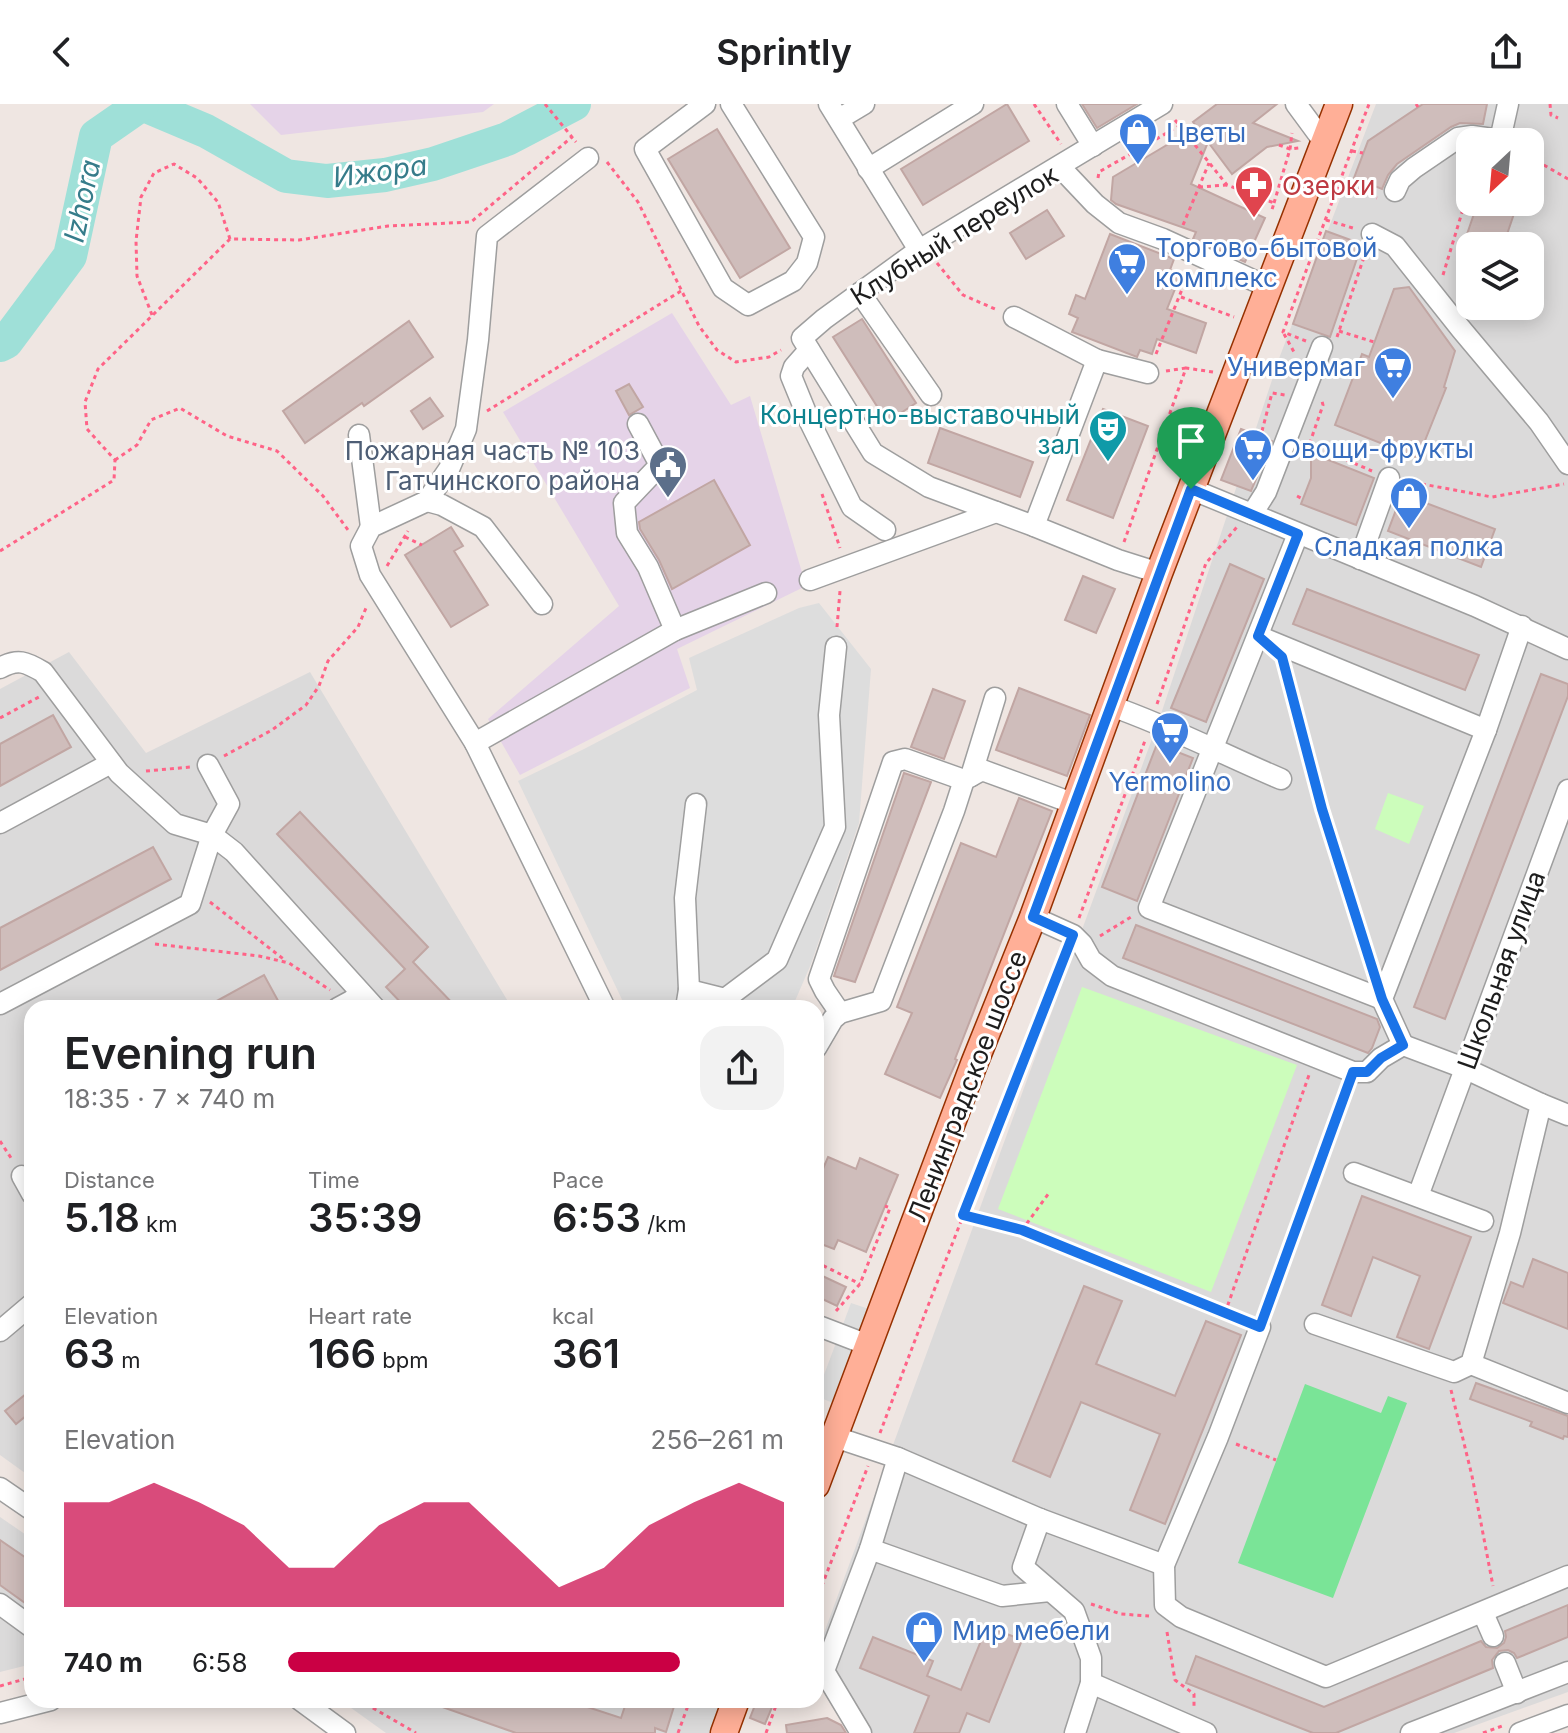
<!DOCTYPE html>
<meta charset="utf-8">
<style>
body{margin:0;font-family:Inter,sans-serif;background:#f2f2f2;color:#202124;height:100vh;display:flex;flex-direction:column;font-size:30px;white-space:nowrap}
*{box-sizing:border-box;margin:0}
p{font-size:26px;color:#757577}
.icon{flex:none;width:44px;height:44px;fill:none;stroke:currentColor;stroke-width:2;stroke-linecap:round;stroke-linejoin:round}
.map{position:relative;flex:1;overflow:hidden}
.side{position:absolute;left:24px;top:896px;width:800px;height:708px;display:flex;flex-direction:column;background:#fff;border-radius:24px;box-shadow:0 4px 20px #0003}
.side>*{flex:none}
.needle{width:52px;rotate:206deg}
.fabs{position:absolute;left:1456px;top:24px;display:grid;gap:16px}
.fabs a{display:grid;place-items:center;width:88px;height:88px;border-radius:16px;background:#fff;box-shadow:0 4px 20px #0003;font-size:40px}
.pin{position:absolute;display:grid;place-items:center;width:68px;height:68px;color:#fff;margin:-82px -34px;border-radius:50% 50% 50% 0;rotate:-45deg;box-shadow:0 0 8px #0007}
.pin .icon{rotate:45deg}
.round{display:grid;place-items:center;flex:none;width:84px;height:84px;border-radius:24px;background:#f2f2f2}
.head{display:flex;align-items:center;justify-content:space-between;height:136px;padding:0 40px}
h1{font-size:44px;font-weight:600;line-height:60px}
.stats{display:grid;grid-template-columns:repeat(3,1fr);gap:12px;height:136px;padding:8px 40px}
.stats div{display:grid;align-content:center}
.stats b{font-size:40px;font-weight:600}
.stats small{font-size:22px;font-weight:400}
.stats p{font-size:22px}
.chart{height:224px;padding:16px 40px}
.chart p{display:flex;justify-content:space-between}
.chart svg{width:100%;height:144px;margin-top:8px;fill:#ca0044;opacity:.7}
ul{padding:0 40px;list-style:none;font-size:26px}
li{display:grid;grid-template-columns:128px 96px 1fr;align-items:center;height:60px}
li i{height:20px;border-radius:10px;background:#ca0044}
header{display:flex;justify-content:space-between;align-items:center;height:104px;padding:0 40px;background:#fff;font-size:36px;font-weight:600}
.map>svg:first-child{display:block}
.residential{fill:#dbdada;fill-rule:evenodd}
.industrial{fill:#e5d3e8}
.park{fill:#ccfdbb}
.pitch{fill:#7ae497}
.parking{fill:#ddd}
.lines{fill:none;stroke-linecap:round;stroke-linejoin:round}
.river{stroke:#9fe0d8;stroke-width:34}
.building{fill:#cfbdbb;stroke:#c1a6a3;stroke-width:2}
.minor-casing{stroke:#9e9e9e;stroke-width:23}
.major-casing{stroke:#963100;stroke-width:29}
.path{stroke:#ff6387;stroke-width:3;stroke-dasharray:4 4;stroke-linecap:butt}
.minor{stroke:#fff;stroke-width:20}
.major{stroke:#ffaf97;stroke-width:26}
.route-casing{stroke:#fff;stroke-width:16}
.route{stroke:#1a73e8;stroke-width:10}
.labels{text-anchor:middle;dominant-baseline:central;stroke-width:6;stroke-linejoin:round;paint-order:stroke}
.shop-label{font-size:26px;fill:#366cbe;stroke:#fff;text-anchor:start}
.health-label{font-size:26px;fill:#be3a42;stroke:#fff;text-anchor:start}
.street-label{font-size:26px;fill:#1d1d1d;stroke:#fff}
.culture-label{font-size:26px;fill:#0d838f;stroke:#fff;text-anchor:end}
.service-label{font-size:26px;fill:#4e5e75;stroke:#fff;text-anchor:end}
.water-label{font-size:28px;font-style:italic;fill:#367c8a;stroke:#fff}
</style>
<header><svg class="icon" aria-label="back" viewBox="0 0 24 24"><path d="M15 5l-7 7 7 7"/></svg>Sprintly<svg class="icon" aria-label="share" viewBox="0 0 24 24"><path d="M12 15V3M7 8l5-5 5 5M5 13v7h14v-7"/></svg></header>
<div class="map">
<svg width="1568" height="1629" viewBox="0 0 1568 1629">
<rect width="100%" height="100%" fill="#efe6e2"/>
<g class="residential">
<path d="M 1376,0 L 1568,0 L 1568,1588 L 1454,1629 L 850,1629 L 816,1571 L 816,1551 L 1160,613 L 1280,252 ZM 1470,38 L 1530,38 L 1530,98 L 1470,98 ZM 1470,142 L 1530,142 L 1530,202 L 1470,202 Z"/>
<polygon points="69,548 146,649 310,568 512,904 32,904 32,1374 0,1351 0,585"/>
<polygon points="0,1413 32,1435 32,1560 0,1568"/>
<polygon points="340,1596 721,1596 710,1629 386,1629"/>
</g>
<g class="industrial">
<polygon points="250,0 494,0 483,8 281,31"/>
<polygon points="672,209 731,301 750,292 806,482 677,545 690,584 520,671 488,615 619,502 503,308"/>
</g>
<g class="park">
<polygon points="1388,689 1424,702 1409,740 1375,725"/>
<polygon points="1082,883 1297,961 1211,1188 998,1105"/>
</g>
<polygon class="pitch" points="1305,1280 1381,1309 1388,1292 1407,1299 1333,1494 1238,1459"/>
<g class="parking">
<polygon points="819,499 871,565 859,719 811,860 792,904 626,904 518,677 584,645 697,586 689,554 799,504"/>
<polygon points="851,1199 869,1205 833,1299 816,1292"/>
</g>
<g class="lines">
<g class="river">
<polyline points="142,0 206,27 286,72 327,77 385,71 433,60 507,35 574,0"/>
<polyline points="0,241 6,238 70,152 96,32 142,0"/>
</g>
</g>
<g class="building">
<polygon points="1007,0 1029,37 923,101 901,65"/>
<polygon points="1082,0 1137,0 1097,24"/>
<polygon points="1217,0 1277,0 1253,19 1298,37 1267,43 1232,70 1208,38 1191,80 1265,114 1245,158 1193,135 1196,128 1116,100 1111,96 1113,73 1197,23 1193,18"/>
<polygon points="1423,0 1487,0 1483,20 1460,19 1451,23 1397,60 1388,71 1382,85 1354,74 1368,37"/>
<polygon points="717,25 790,144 740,174 668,55"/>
<polygon points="1478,98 1518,98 1503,142 1463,142"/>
<polygon points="1047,106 1064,132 1026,155 1010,129"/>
<polygon points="1326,127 1362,140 1330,233 1293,220"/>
<polygon points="1110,130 1174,155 1170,166 1181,170 1167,205 1206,219 1196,249 1157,235 1152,250 1140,246 1137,253 1072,228 1078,214 1069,210 1076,191 1085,195"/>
<polygon points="1409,183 1455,247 1444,283 1446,284 1418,354 1335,321 1362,250 1369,253 1394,185"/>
<polygon points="862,215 916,299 887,318 833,233"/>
<polygon points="409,217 433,253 364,302 362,299 305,339 283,307"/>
<polygon points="629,280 643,303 629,311 616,287"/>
<polygon points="430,294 443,312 423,325 411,307"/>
<polygon points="1103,305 1148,322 1113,414 1067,396"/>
<polygon points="940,324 1033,358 1020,393 928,359"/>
<polygon points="1241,325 1272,337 1251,387 1221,376"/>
<polygon points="1311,349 1374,374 1356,421 1301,400 1311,374"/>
<polygon points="714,376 750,441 672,485 659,456 640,425 639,418"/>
<polygon points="1402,390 1495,425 1481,463 1388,427"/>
<polygon points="451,423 463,442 454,447 488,501 451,523 405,451"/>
<polygon points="1230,460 1264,475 1206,618 1171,604"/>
<polygon points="1083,472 1115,485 1096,529 1065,516"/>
<polygon points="1307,485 1479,551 1465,586 1293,520"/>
<polygon points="1541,570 1568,580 1568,592 1445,915 1414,903"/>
<polygon points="1019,584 1090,611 1067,672 996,646"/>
<polygon points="933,585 965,597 944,655 911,643"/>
<polygon points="53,611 71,643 0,682 0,640"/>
<polygon points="1157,640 1193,654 1137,797 1102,783"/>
<polygon points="904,669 931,678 855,878 834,872"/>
<polygon points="1019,694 1052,707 955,955 957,956 940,994 885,970 912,909 897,903 961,739 996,753"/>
<polygon points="300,708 428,843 413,858 457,904 406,904 386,883 405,865 277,730"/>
<polygon points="153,743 171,775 0,866 0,824"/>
<polygon points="1136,821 1377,915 1380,923 1372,944 1368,949 1123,854"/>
<polygon points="264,871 282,904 204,904"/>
<polygon points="828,1053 856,1065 860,1054 898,1071 866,1148 838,1136 834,1145 816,1138 816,1081"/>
<polygon points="1362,1092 1471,1133 1429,1245 1397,1233 1420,1172 1373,1153 1351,1212 1322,1201"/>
<polygon points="1533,1155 1568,1169 1568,1225 1503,1199 1511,1178 1523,1183"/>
<polygon points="816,1169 846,1183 837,1202 816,1192"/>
<polygon points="1084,1182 1122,1197 1096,1260 1175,1292 1206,1217 1241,1231 1165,1420 1130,1406 1160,1330 1081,1298 1050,1373 1013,1357"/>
<polygon points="1476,1279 1568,1312 1568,1333 1564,1332 1563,1335 1530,1322 1532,1318 1470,1295"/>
<polygon points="32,1285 32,1307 16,1320 5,1307"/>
<polygon points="0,1436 32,1458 32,1504 0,1481"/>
<polygon points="1568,1501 1568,1533 1517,1554 1514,1549 1508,1546 1499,1547 1492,1556 1493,1564 1336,1629 1313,1629 1186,1579 1196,1552 1324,1603 1481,1537 1486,1543 1497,1544 1504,1539 1506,1533 1505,1527"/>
<polygon points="987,1522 1022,1536 989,1618 967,1609 959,1629 914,1629 929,1592 860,1564 873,1533 933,1557 927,1572 961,1586"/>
<polygon points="429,1596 566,1596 621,1614 627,1596 676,1596 666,1628 655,1624 655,1629 516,1629 428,1598"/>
<polygon points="757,1596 775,1596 765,1620 750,1614"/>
<polygon points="827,1614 841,1621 846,1629 787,1629 786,1621"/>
</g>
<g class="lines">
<g class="minor-casing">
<g id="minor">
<polyline points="705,0 645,45 723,184 748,201 793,177 807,159 814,133 731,0"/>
<polyline points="829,0 919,146"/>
<polyline points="1067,0 1093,42"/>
<polyline points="1296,0 1324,38"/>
<polyline points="839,15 864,0"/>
<polyline points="588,54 487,132 478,236 466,325 449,365 427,397 371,423 361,442 370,471 475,639 605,904"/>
<polyline points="1060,63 1095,100 1119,119 1163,135 1268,183"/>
<polyline points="868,65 973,0"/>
<polyline points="1395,87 1400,76 1414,64 1458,34 1472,32 1500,36 1508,0"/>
<polyline points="1372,130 1395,142 1461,225 1539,318 1568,360"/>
<polyline points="860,189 931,291"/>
<polyline points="1014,213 1097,256"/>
<polyline points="809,246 794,263 791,272 809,316 852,403 885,426"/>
<polyline points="638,320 660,361 624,399 627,429 648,463 675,526"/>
<polyline points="359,331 371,423"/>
<polyline points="1191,385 1475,502 1568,545"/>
<polyline points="427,397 442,401 483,423 542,500"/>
<polyline points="1252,410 1266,388 1322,243"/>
<polyline points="1034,422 1097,256 1148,269"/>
<polyline points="1298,430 1149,804 1382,895"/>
<polyline points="1360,455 1389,374"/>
<polyline points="1159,469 1118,456 1034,422 929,383 873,349 802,234 824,215 919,146 1162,0"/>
<polyline points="810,476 996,408"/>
<polyline points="1258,532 1486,626"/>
<path d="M 0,564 C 18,554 26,558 43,568 L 119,669 L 175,720 L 212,731 L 234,748 L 375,904"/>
<path d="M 1111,602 C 1169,622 1224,651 1281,675"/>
<polyline points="475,639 675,526 766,489"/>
<polyline points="971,672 995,594"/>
<polyline points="0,719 111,659"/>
<polyline points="1033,813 1073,831 1082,840 1091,856 1112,872 1353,968 1367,968 1381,954 1403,941 1464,964 1541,1000 1510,1129 1471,1260 1454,1268 1315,1220"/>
<polyline points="689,886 685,794 696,700"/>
<polyline points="0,900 190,800 212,731 229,700 208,661"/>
<polyline points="338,904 351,897 361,889"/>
<polyline points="686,904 689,886 725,895 777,856 835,723 829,611 836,543"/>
<polyline points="840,909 825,887 819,875 893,658 905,655 964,676"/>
<polyline points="1403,941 1382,895 1486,626 1522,522"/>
<polyline points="816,944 833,915 840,909 881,897 954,707 964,676 982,666 1075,700"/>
<polyline points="1541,1000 1568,1011"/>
<polyline points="1354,1069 1483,1117"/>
<polyline points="22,1072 32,1090"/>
<polyline points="1418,1092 1568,686"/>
<polyline points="816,1221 868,1241"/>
<polyline points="1260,1223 1218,1333 1164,1461 1165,1501 1181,1513 1326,1573 1568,1472"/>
<polyline points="0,1227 32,1200"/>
<polyline points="1471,1260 1568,1299"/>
<polyline points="835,1333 898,1354 1040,1415 1164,1461"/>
<polyline points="0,1384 32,1406"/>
<polyline points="1040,1415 1023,1463 1074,1507 1091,1554 1091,1579 1075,1629"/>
<polyline points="870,1445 1002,1492 1050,1487"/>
<polyline points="0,1500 30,1522"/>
<polyline points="1483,1509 1493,1532"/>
<polyline points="1505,1559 1517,1589"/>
<polyline points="1091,1579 1206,1629"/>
<polyline points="300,1596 345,1629"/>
<polyline points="0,1609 51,1596"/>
<polyline points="861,1629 824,1567 870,1445 898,1354"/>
<polyline points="1411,1629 1568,1568"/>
<polyline points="1520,1629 1568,1611"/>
</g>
</g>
<g class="major-casing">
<g id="major">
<polyline points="816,1381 974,960 1033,813 1159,469 1339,0"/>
<polyline points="724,1629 736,1596"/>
</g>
</g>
<g class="path">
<polyline points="545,0 576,38"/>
<polyline points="1034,0 1061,40"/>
<polyline points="1416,0 1418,3"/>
<polyline points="1550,0 1551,11 1558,14"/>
<polyline points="1175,16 1227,81 1274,99 1271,109"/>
<polyline points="1279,41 1290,45 1299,44"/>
<polyline points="1352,47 1363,49"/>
<polyline points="1530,53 1568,75"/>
<polyline points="607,58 638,98 699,222 717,246 736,258 769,253 781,246"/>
<polyline points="1098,74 1099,68 1179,22"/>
<polyline points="1340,78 1377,94"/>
<polyline points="1199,83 1227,81"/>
<polyline points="1274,99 1290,45 1292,29"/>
<polyline points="1326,116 1353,124"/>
<polyline points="1183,121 1209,59"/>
<polyline points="937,159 963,191 995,205"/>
<polyline points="1443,171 1470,82"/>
<polyline points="1181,193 1234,213"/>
<polyline points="152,211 137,172 136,137 141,93 154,69 174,60 197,74 218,98 230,135"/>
<polyline points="1339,227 1374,238"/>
<polyline points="1284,230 1294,248"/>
<polyline points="1337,233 1365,150"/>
<polyline points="1306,237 1283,228 1369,0"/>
<polyline points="1156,250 1189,168"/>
<polyline points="1166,267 1186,264"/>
<polyline points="487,307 681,187"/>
<polyline points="1262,327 1272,289 1285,291"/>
<polyline points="1310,340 1372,367"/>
<polyline points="1307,347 1323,301 1322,297"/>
<polyline points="115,356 137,341 151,316 180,304 227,332 277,347 323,392 348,426"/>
<polyline points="1406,377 1492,393 1564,380"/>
<polyline points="822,390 840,444"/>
<polyline points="1297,392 1303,395"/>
<polyline points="405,433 422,441"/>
<polyline points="1124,438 1186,264 1213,268"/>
<polyline points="0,447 114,376 115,356 87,325 85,298 98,265 230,135 299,136 388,122 471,118 572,33"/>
<polyline points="387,462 408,427"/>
<polyline points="837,523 840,487"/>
<polyline points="1285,565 1322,705 1373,864"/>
<polyline points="1157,600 1206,459 1237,423"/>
<polyline points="0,614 39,593"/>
<polyline points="224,652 272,626 306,601 319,582 328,557 358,523 366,504"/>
<polyline points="146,667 191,663"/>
<polyline points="210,798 286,857"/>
<polyline points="1079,814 1146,634"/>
<polyline points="1100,832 1131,813"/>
<polyline points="155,840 259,852 289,859 330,886"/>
<polyline points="0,1037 11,1054"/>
<polyline points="964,1112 1022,1126 1241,1215"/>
<polyline points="1022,1126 1049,1089"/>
<polyline points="816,1158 860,1180"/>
<polyline points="1267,1205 1346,986"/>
<polyline points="836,1207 860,1180 890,1104 885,1102"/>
<polyline points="1225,1209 1309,971"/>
<polyline points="1451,1286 1472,1372 1493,1482"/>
<polyline points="880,1329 926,1207 1065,851"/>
<polyline points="1236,1340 1276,1356"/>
<polyline points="816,1497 868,1362"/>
<polyline points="1091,1500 1121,1510 1149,1512"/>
<polyline points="1167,1528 1175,1576 1194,1590 1194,1602"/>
<polyline points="0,1582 32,1573"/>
<polyline points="359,1596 416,1629"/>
<polyline points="591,1604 593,1596"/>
<polyline points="678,1629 690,1596"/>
<polyline points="766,1629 778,1596"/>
<polyline points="1483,1629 1502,1622"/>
</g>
<use href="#minor" class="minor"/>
<use href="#major" class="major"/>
</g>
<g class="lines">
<g class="route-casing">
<polygon id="route" points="1191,385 1298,430 1258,532 1282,553 1322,705 1382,895 1403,941 1381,954 1367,968 1353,968 1260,1223 1022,1126 963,1111 1073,831 1033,813"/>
</g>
<use href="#route" class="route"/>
</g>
<defs>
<g id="shop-pin" transform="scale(2)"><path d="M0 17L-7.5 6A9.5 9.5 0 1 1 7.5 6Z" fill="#3f7fe0" stroke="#fff"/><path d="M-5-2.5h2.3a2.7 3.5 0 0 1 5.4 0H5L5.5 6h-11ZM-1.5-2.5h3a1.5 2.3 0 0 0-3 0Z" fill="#fff"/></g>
<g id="pharmacy-pin" transform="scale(2)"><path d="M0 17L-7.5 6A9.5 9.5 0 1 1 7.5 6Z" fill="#e0444e" stroke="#fff"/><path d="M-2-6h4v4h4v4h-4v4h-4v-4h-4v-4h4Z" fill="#fff"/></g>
<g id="supermarket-pin" transform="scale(2)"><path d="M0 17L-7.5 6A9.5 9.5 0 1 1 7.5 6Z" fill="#3f7fe0" stroke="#fff"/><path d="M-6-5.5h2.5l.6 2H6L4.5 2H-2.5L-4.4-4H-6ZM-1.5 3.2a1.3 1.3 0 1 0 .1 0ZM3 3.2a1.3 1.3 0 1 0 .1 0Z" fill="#fff"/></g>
<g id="theatre-pin" transform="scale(2)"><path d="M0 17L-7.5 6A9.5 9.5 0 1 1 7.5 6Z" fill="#0f9aa8" stroke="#fff"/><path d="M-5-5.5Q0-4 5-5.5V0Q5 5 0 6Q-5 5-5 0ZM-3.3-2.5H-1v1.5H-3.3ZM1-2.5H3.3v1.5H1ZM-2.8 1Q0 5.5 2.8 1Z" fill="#fff"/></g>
<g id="civic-pin" transform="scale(2)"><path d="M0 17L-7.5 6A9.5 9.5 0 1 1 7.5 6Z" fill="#5c6f8a" stroke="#fff"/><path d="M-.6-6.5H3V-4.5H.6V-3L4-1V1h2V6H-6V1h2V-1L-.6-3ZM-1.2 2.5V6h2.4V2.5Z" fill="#fff"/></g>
</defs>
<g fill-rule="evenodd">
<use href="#shop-pin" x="1138" y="28"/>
<use href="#pharmacy-pin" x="1254" y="81"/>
<use href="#supermarket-pin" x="1127" y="158"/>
<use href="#supermarket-pin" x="1393" y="262"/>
<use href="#theatre-pin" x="1108" y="325"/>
<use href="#supermarket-pin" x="1253" y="344"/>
<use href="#civic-pin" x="668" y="361"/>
<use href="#shop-pin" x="1409" y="392"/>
<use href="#supermarket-pin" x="1170" y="627"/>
<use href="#shop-pin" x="924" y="1526"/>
</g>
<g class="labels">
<g class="shop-label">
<text x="1166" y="28">Цветы</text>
<text x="1155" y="143">Торгово-бытовой<tspan x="1155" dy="30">комплекс</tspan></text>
<text x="1365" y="262" text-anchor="end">Универмаг</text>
<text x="1281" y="344">Овощи-фрукты</text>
<text x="1409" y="442" text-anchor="middle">Сладкая полка</text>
<text x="1170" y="677" text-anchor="middle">Yermolino</text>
<text x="952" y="1526">Мир мебели</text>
</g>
<g class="health-label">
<text x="1282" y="81">Озерки</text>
</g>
<g class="street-label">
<text transform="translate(954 131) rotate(-32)">Клубный переулок</text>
<text transform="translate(1501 866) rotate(-70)">Школьная улица</text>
<text transform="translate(967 982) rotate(-69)">Ленинградское шоссе</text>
</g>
<g class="culture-label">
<text x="1080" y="310">Концертно-выставочный<tspan x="1080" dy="30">зал</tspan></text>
</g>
<g class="service-label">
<text x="640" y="346">Пожарная часть № 103<tspan x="640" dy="30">Гатчинского района</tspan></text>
</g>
<g class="water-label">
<text transform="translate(380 67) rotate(-8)">Ижора</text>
<text transform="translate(82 97) rotate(-78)">Izhora</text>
</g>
</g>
</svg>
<div class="fabs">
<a><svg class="needle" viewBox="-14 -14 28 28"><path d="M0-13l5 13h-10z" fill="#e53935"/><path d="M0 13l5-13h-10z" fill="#757577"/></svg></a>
<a><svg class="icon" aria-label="layers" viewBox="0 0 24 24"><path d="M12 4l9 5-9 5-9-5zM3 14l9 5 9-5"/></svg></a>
</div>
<div class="pin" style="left:1191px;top:385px;background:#1e9e55"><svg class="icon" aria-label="arrive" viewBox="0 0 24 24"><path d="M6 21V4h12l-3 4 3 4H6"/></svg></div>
<section class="side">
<div class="head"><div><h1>Evening run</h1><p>18:35 · 7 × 740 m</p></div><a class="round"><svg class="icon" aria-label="share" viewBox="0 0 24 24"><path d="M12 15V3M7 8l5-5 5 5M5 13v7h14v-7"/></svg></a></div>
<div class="stats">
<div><p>Distance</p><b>5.18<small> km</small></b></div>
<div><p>Time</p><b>35:39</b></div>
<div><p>Pace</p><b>6:53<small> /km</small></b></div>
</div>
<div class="stats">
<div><p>Elevation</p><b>63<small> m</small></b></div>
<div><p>Heart rate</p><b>166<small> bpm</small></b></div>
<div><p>kcal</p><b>361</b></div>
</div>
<div class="chart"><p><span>Elevation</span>256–261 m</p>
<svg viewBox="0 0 160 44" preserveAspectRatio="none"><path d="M0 44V12L10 12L20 6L30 12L40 19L50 32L60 32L70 19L80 12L90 12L100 25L110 38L120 32L130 19L140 12L150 6L160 12V44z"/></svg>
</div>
<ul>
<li><b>740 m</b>6:58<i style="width:79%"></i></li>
</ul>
</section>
</div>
